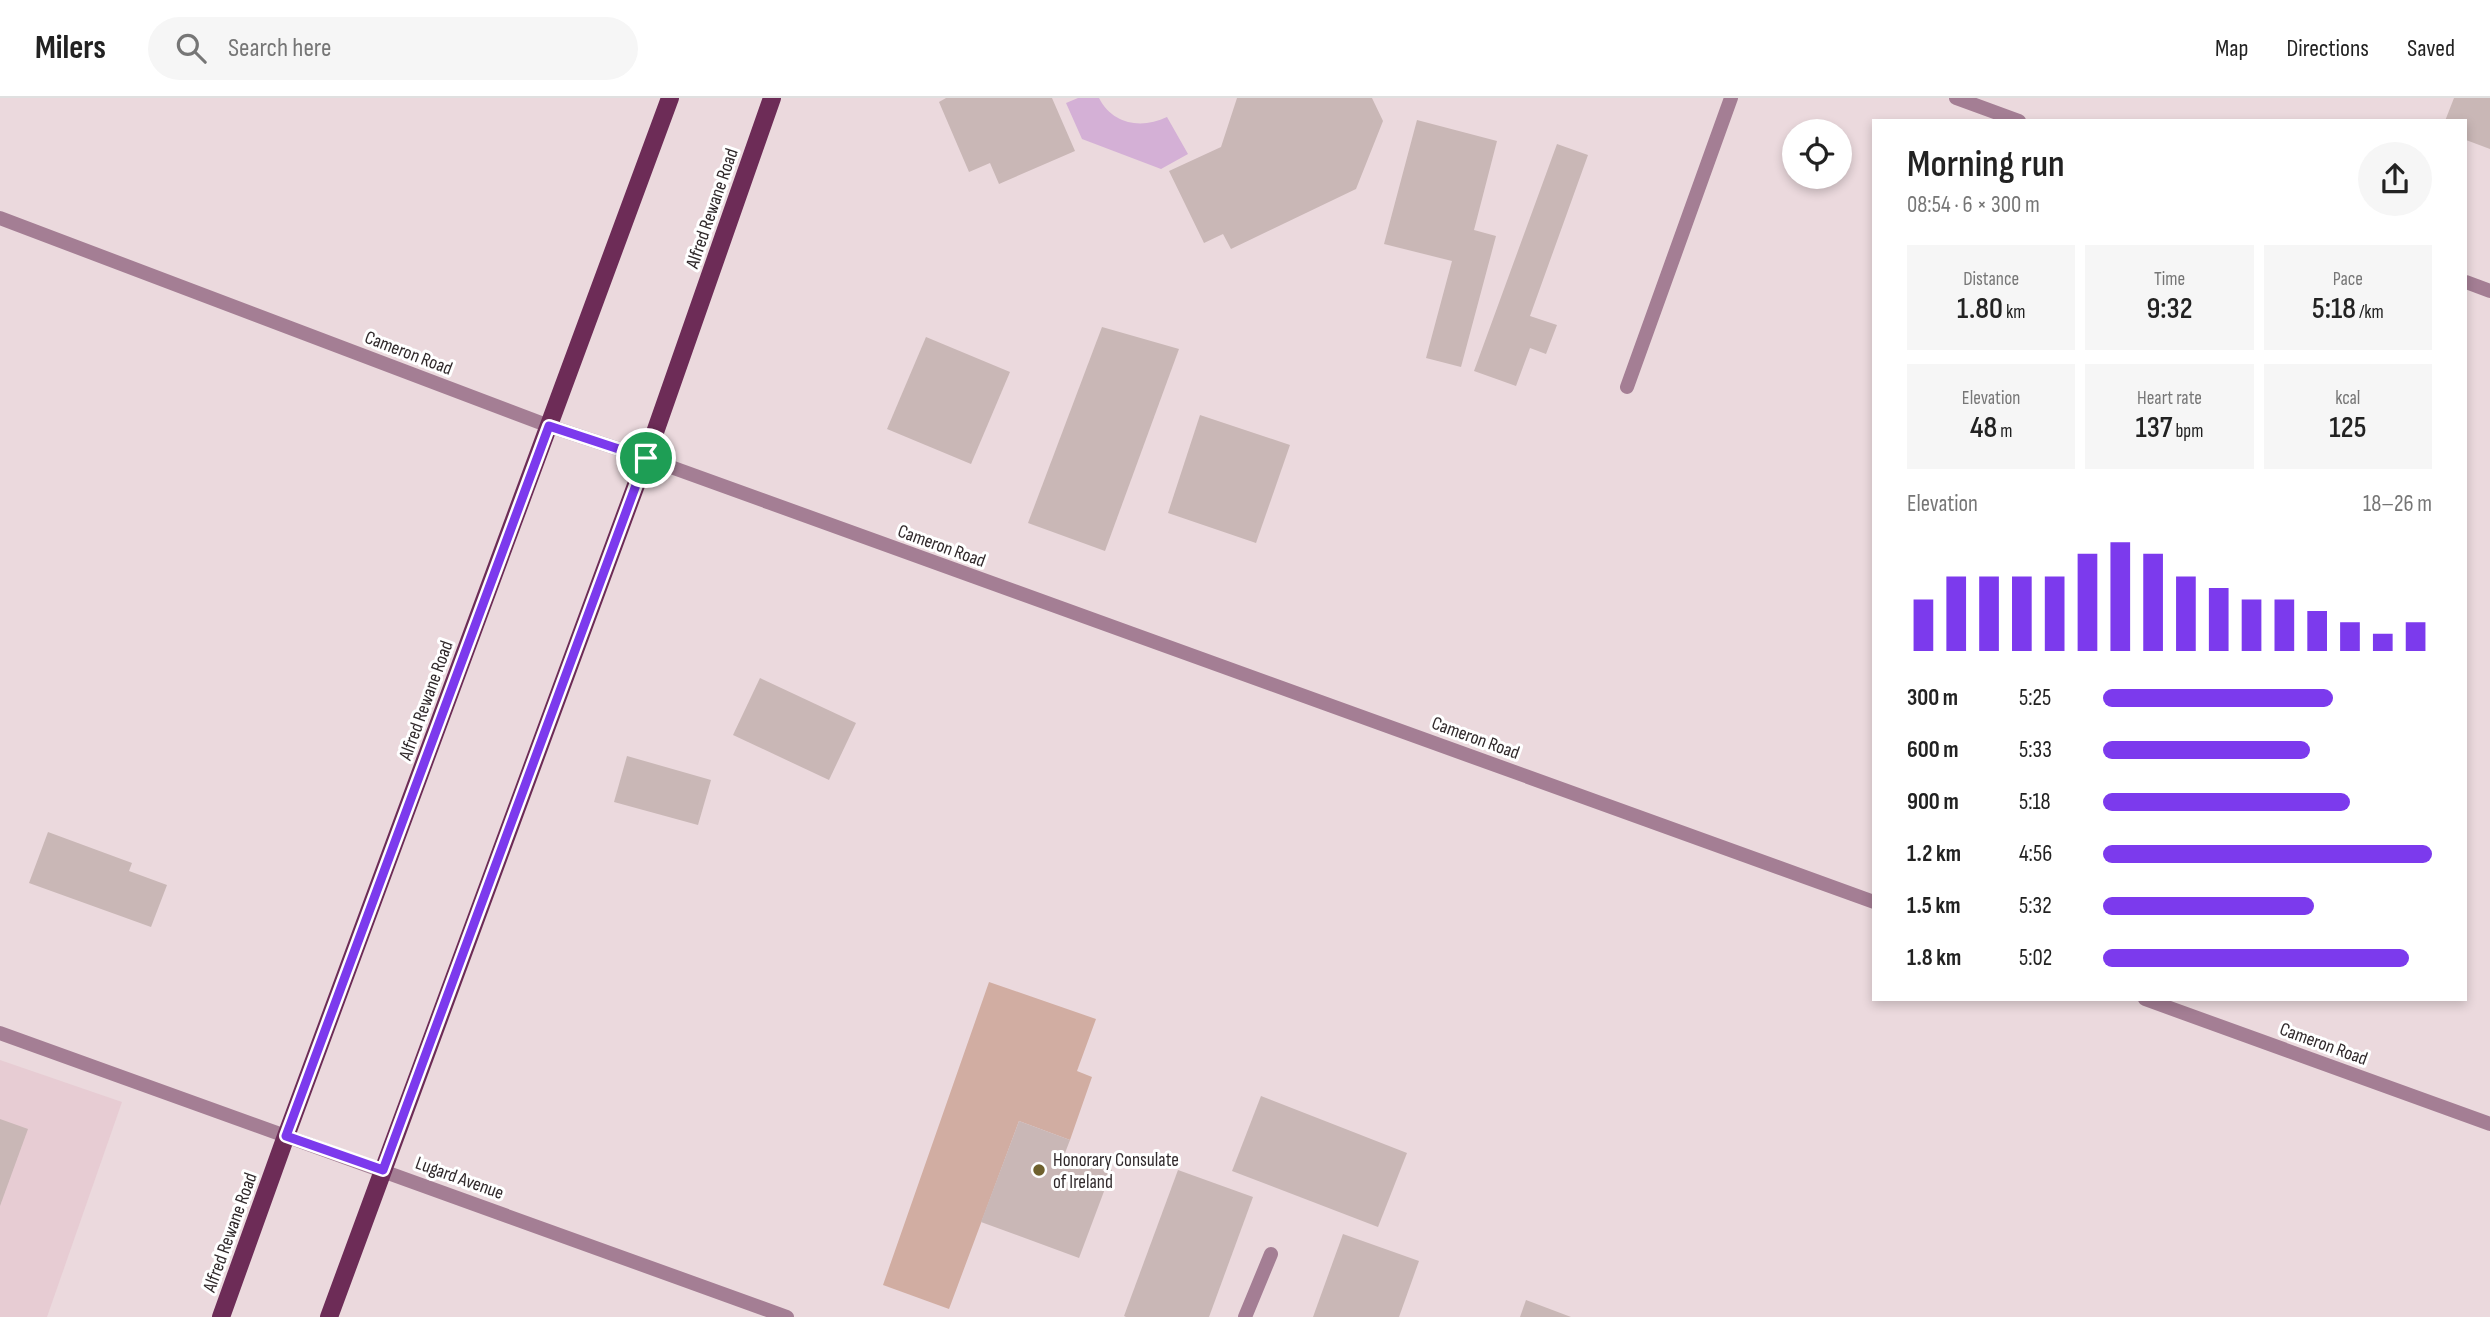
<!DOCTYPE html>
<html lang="en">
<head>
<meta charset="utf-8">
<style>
  :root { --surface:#fff; --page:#f6f6f6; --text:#222; --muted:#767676; --line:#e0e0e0; --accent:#7c3aed }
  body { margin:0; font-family:"Sofia Sans Condensed",sans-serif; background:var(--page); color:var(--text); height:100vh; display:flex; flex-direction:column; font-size:26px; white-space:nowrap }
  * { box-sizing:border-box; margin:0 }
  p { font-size:23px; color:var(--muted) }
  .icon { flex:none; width:38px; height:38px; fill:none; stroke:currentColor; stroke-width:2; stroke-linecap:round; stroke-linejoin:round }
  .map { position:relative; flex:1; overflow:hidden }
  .sheet { position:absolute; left:1872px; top:21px; width:595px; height:882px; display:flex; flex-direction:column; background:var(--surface); border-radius:0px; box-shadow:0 4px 10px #0003 }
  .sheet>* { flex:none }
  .controls { position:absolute; left:1782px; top:21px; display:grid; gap:14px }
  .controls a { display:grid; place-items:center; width:70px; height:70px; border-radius:50%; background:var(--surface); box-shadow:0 4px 10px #0003; font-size:35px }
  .pin { position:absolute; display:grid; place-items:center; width:60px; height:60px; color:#fff; margin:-30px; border:4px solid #fff; border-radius:50%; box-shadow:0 2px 7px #0007 }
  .round { display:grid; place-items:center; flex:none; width:74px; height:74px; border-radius:37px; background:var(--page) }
  .overview { display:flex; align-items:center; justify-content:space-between; height:119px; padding:0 35px }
  h1 { font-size:38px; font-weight:600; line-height:52px }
  .metrics { display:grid; grid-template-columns:repeat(3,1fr); gap:10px; height:119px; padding:7px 35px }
  .metrics div { display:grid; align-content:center; border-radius:0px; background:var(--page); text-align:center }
  .metrics b { font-size:30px; font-weight:600 }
  .metrics small { font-size:19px; font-weight:400 }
  .metrics p { font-size:19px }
  .chart { height:196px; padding:14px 35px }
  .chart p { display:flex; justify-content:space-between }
  .chart svg { width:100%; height:126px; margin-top:7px; stroke:var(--accent); stroke-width:6 }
  ul { padding:0 35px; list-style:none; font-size:23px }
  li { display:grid; grid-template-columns:112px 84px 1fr; align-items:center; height:52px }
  li i { height:18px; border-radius:9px; background:var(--accent) }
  header { display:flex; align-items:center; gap:42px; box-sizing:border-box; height:98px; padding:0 35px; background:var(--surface); border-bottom:2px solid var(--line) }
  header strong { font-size:33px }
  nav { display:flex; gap:38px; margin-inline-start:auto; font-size:24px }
  .search { width:490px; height:63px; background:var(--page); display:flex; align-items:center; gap:18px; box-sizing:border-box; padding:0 24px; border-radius:38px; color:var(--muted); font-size:26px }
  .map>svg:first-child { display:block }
  .built { fill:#e7ccd3 }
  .green { fill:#d1ada2 }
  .water { fill:#d4b0d6 }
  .building { fill:#c9b7b6 }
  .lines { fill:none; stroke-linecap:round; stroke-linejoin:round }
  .service { stroke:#a47e94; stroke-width:14 }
  .minor { stroke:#a47e94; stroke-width:14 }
  .primary { stroke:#6d2c57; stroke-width:18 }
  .route-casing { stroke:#fff; stroke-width:14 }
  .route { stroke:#7c3aed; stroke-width:9 }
  .poi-dot { fill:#6e602d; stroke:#fff; stroke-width:2.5 }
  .labels { text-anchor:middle; stroke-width:6; stroke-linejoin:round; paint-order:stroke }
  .street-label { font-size:19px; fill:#30292b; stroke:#fff }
  .poi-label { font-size:19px; fill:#30292b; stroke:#fff; text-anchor:start }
</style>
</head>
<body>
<header>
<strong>Milers</strong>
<div class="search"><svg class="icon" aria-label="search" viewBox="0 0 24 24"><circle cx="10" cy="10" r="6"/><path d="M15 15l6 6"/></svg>Search here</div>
<nav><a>Map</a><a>Directions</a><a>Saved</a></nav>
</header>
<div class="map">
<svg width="2490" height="1219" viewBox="0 0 2490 1219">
  <rect width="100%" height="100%" fill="#ebd9dd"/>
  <path class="built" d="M0 962 122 1004 47 1219H0Z"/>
  <path class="green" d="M989 884 1096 921 1077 973 1092 979 1070 1042 1019 1023 949 1211 883 1187Z"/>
  <path class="water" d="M1078 0H1099C1113 27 1142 31 1167 19L1188 56 1161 71 1082 41 1066 5Z"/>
  <g class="building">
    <path d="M946 0H1052L1075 53 999 86 990 65 969 74 939 4Z"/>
    <path d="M1237 0H1372L1383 23 1356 91 1231 151 1223 136 1204 145 1169 73 1221 49Z"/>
    <path d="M2454 0H2490V51L2466 42V23H2445Z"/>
    <path d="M1417 22 1497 43 1474 132 1496 138 1461 269 1426 260 1452 163 1384 146Z"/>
    <path d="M1557 46 1588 57 1530 218 1557 227 1546 256 1530 250 1516 288 1474 273Z"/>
    <path d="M1102 229 1179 251 1105 453 1028 425Z"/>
    <path d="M926 239 1010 274 971 366 887 331Z"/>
    <path d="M1200 317 1290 347 1256 445 1168 415Z"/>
    <path d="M760 580 856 625 829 682 733 637Z"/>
    <path d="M627 658 711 682 698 727 614 704Z"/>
    <path d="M48 734 132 765 129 773 167 787 151 829 29 785Z"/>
    <path d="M1261 998 1407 1055 1378 1129 1232 1073Z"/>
    <path d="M0 1021 28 1031 0 1108Z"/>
    <path d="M1019 1023 1070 1042 1065 1055 1112 1072 1079 1160 981 1124Z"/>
    <path d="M1178 1072 1253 1099 1209 1219H1126L1124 1218Z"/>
    <path d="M1343 1136 1419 1163 1399 1219H1313Z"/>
    <path d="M1526 1202 1571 1219H1520Z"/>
  </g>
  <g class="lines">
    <path class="service" d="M1627 289 1731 0"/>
    <g class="minor">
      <path d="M1956 0 2019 23"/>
      <path d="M0 120 549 328 646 360 1874 804"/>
      <path d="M2466 184 2490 193"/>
      <path d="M2145 901 2490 1026"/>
      <path d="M0 935 787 1219"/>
      <path d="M1245 1219 1271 1156"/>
    </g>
    <g class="primary">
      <path d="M221 1219 286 1038 670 0"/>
      <path d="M329 1219 646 360 772 0"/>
    </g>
  </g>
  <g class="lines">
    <defs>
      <path id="route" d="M549 328 646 360 383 1072 286 1038Z"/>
    </defs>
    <use href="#route" class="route-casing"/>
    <use href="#route" class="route"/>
  </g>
  <circle class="poi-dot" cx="1039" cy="1072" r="7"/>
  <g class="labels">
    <g class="street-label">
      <text transform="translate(711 110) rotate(-71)" y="7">Alfred Rewane Road</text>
      <text transform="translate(409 254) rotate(21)" y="7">Cameron Road</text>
      <text transform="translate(942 447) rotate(20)" y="7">Cameron Road</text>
      <text transform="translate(425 602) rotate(-70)" y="7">Alfred Rewane Road</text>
      <text transform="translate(1476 639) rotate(20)" y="7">Cameron Road</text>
      <text transform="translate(2324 945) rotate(20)" y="7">Cameron Road</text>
      <text transform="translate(460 1079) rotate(20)" y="7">Lugard Avenue</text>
      <text transform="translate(229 1134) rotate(-70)" y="7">Alfred Rewane Road</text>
    </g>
    <g class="poi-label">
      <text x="1053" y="1068">Honorary Consulate<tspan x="1053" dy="22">of Ireland</tspan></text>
    </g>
  </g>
</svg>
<div class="controls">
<a><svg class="icon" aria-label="locate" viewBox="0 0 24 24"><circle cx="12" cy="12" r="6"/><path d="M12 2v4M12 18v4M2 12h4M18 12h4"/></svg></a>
</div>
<div class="pin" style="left:646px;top:360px;background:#1e9e55"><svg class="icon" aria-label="arrive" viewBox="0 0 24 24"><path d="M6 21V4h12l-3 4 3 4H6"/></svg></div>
<section class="sheet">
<div class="overview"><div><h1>Morning run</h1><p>08:54 · 6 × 300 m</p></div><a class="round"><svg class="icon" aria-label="share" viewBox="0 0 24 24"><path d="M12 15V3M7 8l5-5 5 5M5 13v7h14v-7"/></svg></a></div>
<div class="metrics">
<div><p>Distance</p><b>1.80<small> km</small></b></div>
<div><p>Time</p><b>9:32</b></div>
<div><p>Pace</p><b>5:18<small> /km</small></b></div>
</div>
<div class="metrics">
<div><p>Elevation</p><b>48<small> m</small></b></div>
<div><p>Heart rate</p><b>137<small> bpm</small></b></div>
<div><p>kcal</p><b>125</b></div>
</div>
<div class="chart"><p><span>Elevation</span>18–26 m</p>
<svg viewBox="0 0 160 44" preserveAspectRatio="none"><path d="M5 44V26M15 44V18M25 44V18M35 44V18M45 44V18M55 44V10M65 44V6M75 44V10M85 44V18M95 44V22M105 44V26M115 44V26M125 44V30M135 44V34M145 44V38M155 44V34"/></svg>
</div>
<ul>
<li><b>300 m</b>5:25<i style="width:70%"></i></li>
<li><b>600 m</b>5:33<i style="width:63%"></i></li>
<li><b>900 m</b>5:18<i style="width:75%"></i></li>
<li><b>1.2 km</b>4:56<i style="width:100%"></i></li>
<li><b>1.5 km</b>5:32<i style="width:64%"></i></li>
<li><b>1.8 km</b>5:02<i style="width:93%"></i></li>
</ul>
</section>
</div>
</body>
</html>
